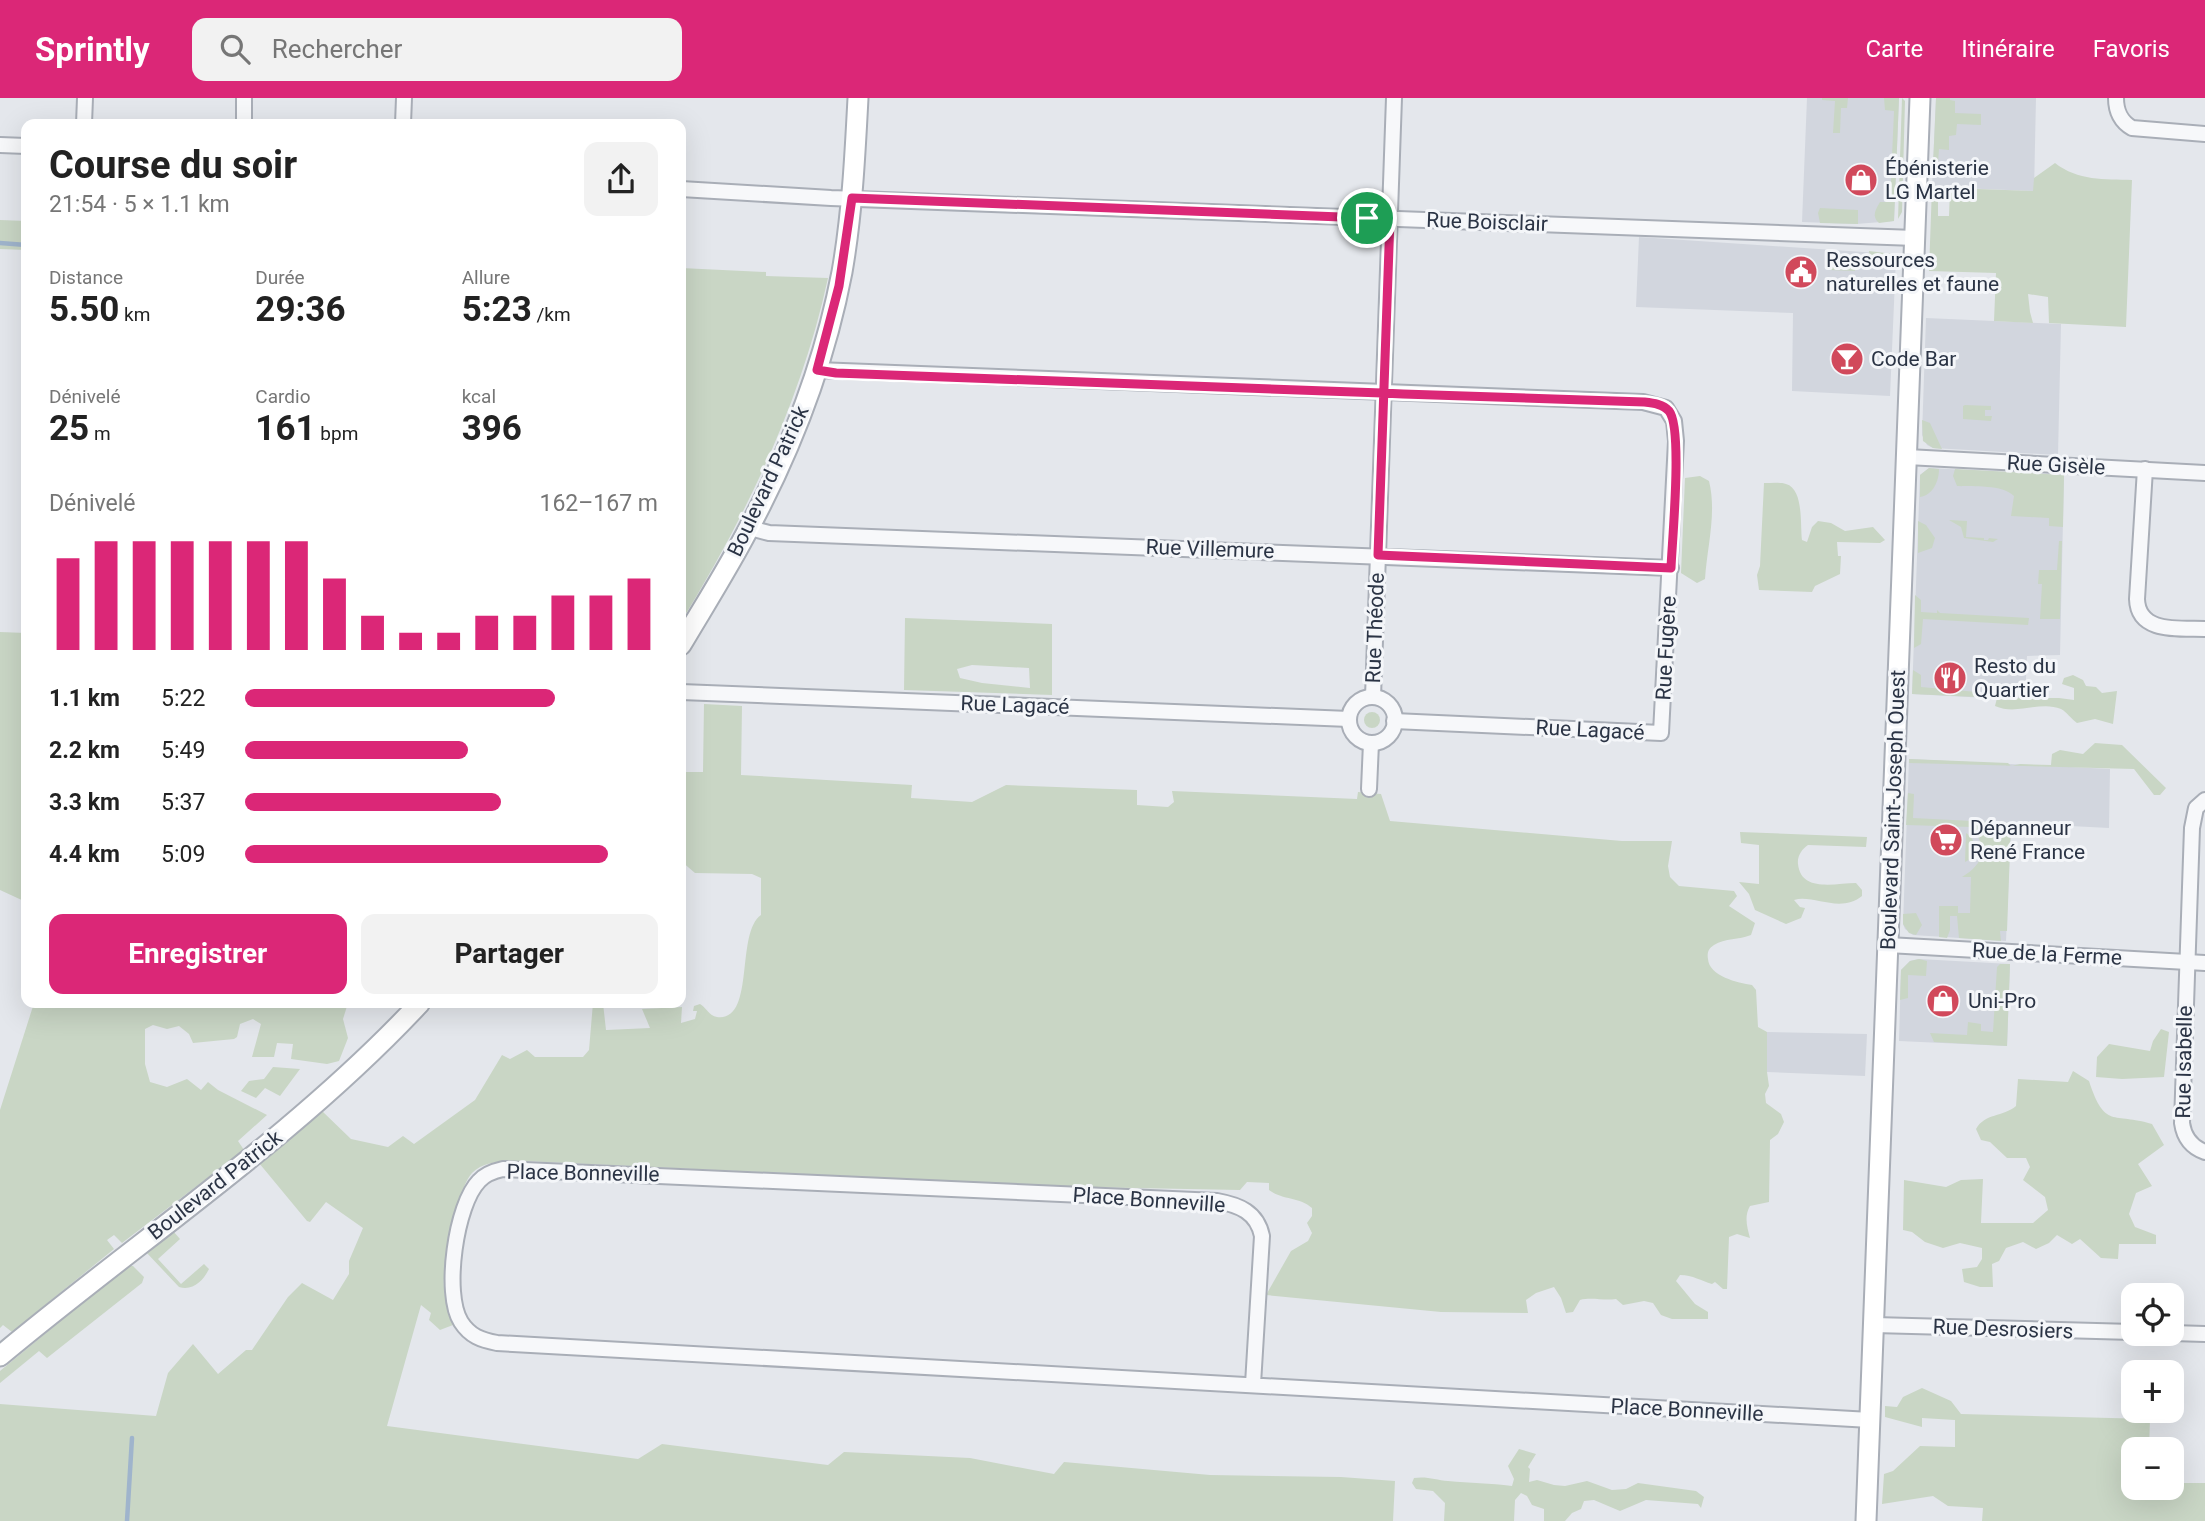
<!DOCTYPE html>
<html lang="fr">
<head>
<meta charset="utf-8">
<style>
  :root { --surface:#fff; --page:#f2f2f2; --text:#222; --muted:#767676; --accent:#db2777 }
  body { margin:0; font-family:Roboto,sans-serif; background:var(--page); color:var(--text); height:100vh; display:flex; flex-direction:column; font-size:26px; white-space:nowrap }
  * { box-sizing:border-box; margin:0 }
  p { font-size:23px; color:var(--muted) }
  .icon { flex:none; width:38px; height:38px; fill:none; stroke:currentColor; stroke-width:2; stroke-linecap:round; stroke-linejoin:round }
  .map { position:relative; flex:1; overflow:hidden }
  .sheet { position:absolute; left:21px; top:21px; width:665px; height:889px; display:flex; flex-direction:column; background:var(--surface); border-radius:14px; box-shadow:0 7px 28px #0002 }
  .sheet>* { flex:none }
  .buttons { position:absolute; left:2121px; top:1185px; display:grid; gap:14px }
  .buttons a { display:grid; place-items:center; width:63px; height:63px; border-radius:14px; background:var(--surface); box-shadow:0 7px 28px #0002; font-size:35px }
  .pin { position:absolute; display:grid; place-items:center; width:60px; height:60px; color:#fff; margin:-30px; border:4px solid #fff; border-radius:50%; box-shadow:0 2px 7px #0007 }
  .round { display:grid; place-items:center; flex:none; width:74px; height:74px; border-radius:14px; background:var(--page) }
  .head { display:flex; align-items:center; justify-content:space-between; height:119px; padding:0 28px }
  h1 { font-size:38px; font-weight:700; line-height:52px }
  .metrics { display:grid; grid-template-columns:repeat(3,1fr); gap:10px; height:119px; padding:7px 28px }
  .metrics div { display:grid; align-content:center }
  .metrics b { font-size:35px; font-weight:700 }
  .metrics small { font-size:19px; font-weight:400 }
  .metrics p { font-size:19px }
  .chart { height:196px; padding:14px 28px }
  .chart p { display:flex; justify-content:space-between }
  .chart svg { width:100%; height:126px; margin-top:7px; stroke:var(--accent); stroke-width:6 }
  .cta { display:flex; gap:14px; margin-top:auto; padding:14px 28px }
  .cta a { flex:1; height:80px; border-radius:14px; background:var(--accent); color:#fff; font-size:28px; font-weight:700; line-height:80px; text-align:center }
  .cta a+a { background:var(--page); color:var(--text) }
  ul { padding:0 28px; list-style:none; font-size:23px }
  li { display:grid; grid-template-columns:112px 84px 1fr; align-items:center; height:52px }
  li i { height:18px; border-radius:9px; background:var(--accent) }
  header { display:flex; align-items:center; gap:42px; box-sizing:border-box; height:98px; padding:0 35px; background:var(--accent); color:#fff }
  header strong { font-size:33px }
  nav { display:flex; gap:38px; margin-inline-start:auto; font-size:24px }
  .search { width:490px; height:63px; background:var(--page); display:flex; align-items:center; gap:18px; box-sizing:border-box; padding:0 24px; border-radius:14px; color:var(--muted); font-size:26px }
  .map>svg:first-child { display:block }
  .built { fill:#d2d6de }
  .green { fill:#c9d6c5; fill-rule:evenodd }
  .lines { fill:none; stroke-linecap:round; stroke-linejoin:round }
  .stream { stroke:#9fb4cc; stroke-width:4.5 }
  .street-casing { stroke:#a9aeb7; stroke-width:18 }
  .secondary-casing { stroke:#a9aeb7; stroke-width:23 }
  .street { stroke:#f7f8fa; stroke-width:14 }
  .secondary { stroke:#fff; stroke-width:19 }
  .route-casing { stroke:#fff; stroke-width:14 }
  .route { stroke:#db2777; stroke-width:9 }
  .labels { text-anchor:middle; stroke-width:6; stroke-linejoin:round; paint-order:stroke }
  .poi-label { font-size:21px; fill:#2b3445; stroke:#f4f6f9; text-anchor:start }
  .street-label { font-size:21px; fill:#2b3445; stroke:#f4f6f9 }
</style>
</head>
<body>
<header>
<strong>Sprintly</strong>
<div class="search"><svg class="icon" aria-label="search" viewBox="0 0 24 24"><circle cx="10" cy="10" r="6"/><path d="M15 15l6 6"/></svg>Rechercher</div>
<nav><a>Carte</a><a>Itinéraire</a><a>Favoris</a></nav>
</header>
<div class="map">
<svg width="2205" height="1423" viewBox="0 0 2205 1423">
  <rect width="100%" height="100%" fill="#e4e7ec"/>
  <g class="built">
    <path d="M1807 0H1899L1894 123 1856 126 1802 124Z"/>
    <path d="M1936 0H2036L2034 93 1932 89Z"/>
    <path d="M1639 139 1893 156 1896 159 1890 298 1792 293 1793 215 1636 209Z"/>
    <path d="M1926 220 2061 226 2058 357 1933 350 1927 347 1922 337Z"/>
    <path d="M1929 370 2064 377 2060 557 2027 558 2025 602 1912 596 1920 377Z"/>
    <path d="M1909 661 2110 671 2109 730 2011 725 2006 843 1913 837 1905 831 1903 826Z"/>
    <path d="M1919 861 2010 866 2007 948 1899 943 1901 872 1910 863Z"/>
    <path d="M1767 934 1867 936 1865 978 1767 974Z"/>
  </g>
  <g class="green">
    <path d="M1822 0H1848L1847 10H1841L1840 35H1833L1835 3 1822 2Z"/>
    <path d="M1884 0H1899L1894 123 1879 125C1871 118 1876 111 1880 104H1890L1894 13 1885 12Z"/>
    <path d="M1902 0 1905 3 1902 114 1898 121Z"/>
    <path d="M1936 0H1950V2L1955 3V15L1981 16V27L1957 26 1956 37 1949 38V52L1939 51 1938 65 1933 68Z"/>
    <path d="M2055 65C2078 83 2104 81 2132 82L2126 229 2049 225 2048 199 2028 196 2030 214 2033 225 1994 223 1996 175 1929 173 1932 89H1938V118H1949L1950 90 2033 93 2034 80Z"/>
    <path d="M1820 110 1858 112V126L1820 125 1818 115Z"/>
    <path d="M0 122 26 123V152L0 151Z"/>
    <path d="M1869 153 1893 156 1896 159V168L1886 167 1885 159H1878L1873 167 1859 166 1860 159 1869 160Z"/>
    <path d="M1829 158 1856 159 1855 173 1828 172Z"/>
    <path d="M681 170 766 174V178L828 180C801 304 747 416 681 524Z"/>
    <path d="M1965 307 1991 308V312H1985V318H1992L1991 323 1963 321V308Z"/>
    <path d="M1922 322 1930 325 1942 351 1933 350 1923 343Z"/>
    <path d="M1929 370 1939 371C1939 383 1933 397 1920 399V377Z"/>
    <path d="M1955 371 2064 377 2063 429 2049 428V420L2011 418 2014 398C2002 386 1974 389 1957 388L1953 378Z"/>
    <path d="M1700 378 1709 383C1717 415 1707 449 1705 481L1697 485 1681 475 1685 380Z"/>
    <path d="M1764 385C1771 385 1780 384 1786 386 1804 391 1800 427 1802 442L1807 444 1812 429 1818 423 1831 425 1845 433 1873 429 1885 442 1880 445 1837 444 1838 458H1841L1840 476 1815 488 1812 494 1759 492 1757 477 1760 468Z"/>
    <path d="M1949 422 1967 423 1966 439 1984 440V442H1988L1989 440 1998 441 1993 444 1964 440 1961 429Z"/>
    <path d="M1918 423 1926 427 1935 440 1932 450 1918 455Z"/>
    <path d="M2059 443H2062L2060 521H2040L2042 486H2038L2039 472H2057Z"/>
    <path d="M1915 497 1921 502V514L1937 515V512L1940 515 2029 520 2028 527 1923 521 1921 546 1914 550Z"/>
    <path d="M905 520 1052 526V597L904 592ZM972 567 1029 570 1030 590 982 585 960 580 957 571Z"/>
    <path d="M0 534 26 535V804L0 792Z"/>
    <path d="M1913 572 1921 577V589L1977 594V599L1912 596Z"/>
    <path d="M2073 577 2083 582 2086 588 2096 589 2102 595 2117 593 2113 626 2095 621 2077 625C2071 621 2067 614 2061 611 2040 602 2017 618 1995 608L1997 600H2059L2074 602V590L2062 586 2064 580Z"/>
    <path d="M704 606 742 608 741 677 912 687 911 700 972 704 1006 687 1137 692V707L1168 709 1174 704 1172 693 1357 701 1358 694 1381 696 1390 723 1622 743H1672L1668 768 1670 779 1679 788 1734 793 1737 798 1729 808 1755 825 1751 837C1739 842 1725 840 1714 847 1708 851 1707 855 1708 861 1709 878 1738 885 1752 887L1756 892 1758 929 1767 934V974L1769 988 1765 996 1766 1005 1781 1016 1784 1024 1778 1036 1770 1042 1769 1104 1750 1108C1744 1118 1747 1129 1750 1140L1737 1136 1729 1139 1727 1191H1723L1715 1184 1712 1186C1701 1183 1693 1177 1680 1177L1676 1183 1695 1206 1708 1214V1221H1672L1661 1217 1653 1205 1644 1203 1623 1207 1616 1201C1604 1203 1592 1199 1580 1202L1573 1214 1566 1215 1561 1200 1554 1189 1536 1195 1526 1202 1528 1215 1441 1214 1266 1197 1291 1153 1308 1143 1312 1135 1307 1125 1312 1118V1110C1300 1099 1282 1102 1269 1092V1085L1247 1084 1240 1092 1082 1089 524 1063C507 1063 485 1062 472 1075 458 1089 442 1169 444 1190 445 1203 449 1215 453 1227L440 1232 429 1222 431 1215 421 1207 387 1328 638 1361 662 1346 828 1367 844 1354 970 1360 1054 1376 1064 1364 1210 1377 1341 1379 1395 1383 1393 1423H0V1306L156 1318 168 1275 193 1246 218 1276 246 1252H252L288 1199 302 1185 333 1202 349 1176V1163L363 1130 326 1104 310 1124 307 1123 259 1065 322 1013 351 1041 388 1049 403 1038 414 1046 475 1002 502 957 510 961 527 952 535 959H583L589 952 593 905H603L606 932 650 930 642 911 682 909 681 925 695 921 697 913H693L694 908 700 906C706 909 709 918 717 919 756 924 735 835 761 817V780L752 776 695 775 681 763V674H703Z"/>
    <circle cx="1372" cy="622" r="8"/>
    <path d="M2095 645 2122 647 2166 690 2160 697H2154L2134 671 1909 665V661L2008 665 2011 668 2020 666 2051 667 2052 656 2060 652 2083 656Z"/>
    <path d="M1908 695 1914 696 1913 720 2011 725 2007 833H2000L2001 843 1959 840 1957 818H1950V832L1947 840 1939 839V808H1958V815H1970L1971 779H1962C1985 765 1988 749 1971 729L1906 727Z"/>
    <path d="M1740 734 1867 739 1866 749 1808 747C1802 751 1797 758 1798 766 1801 795 1836 785 1856 785L1862 792V798C1840 816 1813 796 1794 802L1800 809 1805 810 1801 820 1786 826 1755 812 1749 796 1739 784 1759 786V747L1741 745Z"/>
    <path d="M1966 735C1978 743 1978 758 1965 764Z"/>
    <path d="M1916 815 1922 827 1916 837 1909 835 1903 826V816Z"/>
    <path d="M1919 861 1927 863 1926 878 1908 877V900L1900 902 1901 872 1910 863Z"/>
    <path d="M2000 866H2010L2007 948 1934 944 1930 935 1967 937 1968 924 1981 926V933L1993 934 1997 869Z"/>
    <path d="M34 905H348L343 921 348 940 339 963 327 966 291 961 293 946 277 945 274 959H252L261 926 253 921 240 926 237 939 234 941 193 945 189 936 179 928 167 931 153 927 145 931V966L150 984 167 989 187 981 201 992 208 984 218 992 267 1017 238 1043 244 1052 122 1145 114 1137 107 1142 114 1151 12 1234 3 1227 0 1230V1012Z"/>
    <path d="M2161 931 2169 934 2164 979 2122 981 2096 979 2097 959 2109 946 2150 953 2153 943Z"/>
    <path d="M273 969 300 971 280 998 265 990 256 1000 241 993 249 983 264 981Z"/>
    <path d="M2073 973 2089 983C2105 1032 2113 1014 2152 1026L2164 1047 2138 1066 2152 1088 2136 1095 2129 1116 2135 1129 2156 1137V1146H2119L2118 1161 2101 1160 2080 1141 2072 1146 2057 1137 2049 1145 2036 1151 2023 1144 2006 1150 1999 1163 1992 1166 1993 1189H1980L1964 1184 1962 1171 1977 1169 1982 1161V1150L1960 1145 1943 1150 1925 1144 1912 1134 1903 1132 1904 1082 1946 1089 1961 1082 1983 1081 1981 1125H2033L2048 1112 2045 1099 2023 1082 2030 1069 2026 1060H2007L1990 1044 1981 1042 1976 1031C1985 1015 2003 1019 2016 1008L2018 981 2068 984Z"/>
    <path d="M173 1133 180 1141 158 1161 181 1186 204 1166 209 1171C203 1183 193 1193 179 1189L146 1154Z"/>
    <path d="M127 1168H133L144 1179 142 1185 47 1260 39 1253 0 1285V1273Z"/>
    <path d="M1922 1290 1951 1303 1961 1316 2150 1321 2149 1351H2133V1390H2172V1385H2205V1423H1982L1983 1410 1948 1408 1933 1398 1882 1406 1884 1376 1893 1373 1920 1348 1955 1349V1322L1922 1320V1329L1885 1319V1308L1897 1309 1903 1299Z"/>
    <path d="M1519 1351 1536 1356 1528 1369 1530 1371 1529 1384 1537 1382 1554 1387 1565 1388 1587 1383 1612 1392 1626 1391 1638 1385 1696 1393 1704 1399 1701 1410 1698 1406 1646 1402 1620 1413 1594 1402 1584 1403 1581 1411 1572 1415 1565 1423H1544V1411L1532 1407 1527 1398 1521 1395 1515 1402 1514 1423H1444L1445 1405 1433 1393 1416 1391 1412 1385 1414 1380C1427 1378 1436 1382 1448 1383 1470 1385 1490 1385 1512 1388L1514 1381 1508 1368Z"/>
  </g>
  <g class="lines">
    <g class="stream">
      <path d="M0 145 26 147"/>
      <path d="M127 1423 132 1340"/>
    </g>
    <defs>
      <g id="street">
        <path d="M2116 0C2116 13 2120 23 2132 30L2205 36"/>
        <path d="M84 26 85 0"/>
        <path d="M244 26V0"/>
        <path d="M403 26 404 0"/>
        <path d="M0 47 26 48"/>
        <path d="M681 91 831 100 1915 140"/>
        <path d="M817 272 1643 304 1666 310 1674 323 1676 343 1661 635 1394 623"/>
        <path d="M1907 359 2205 375"/>
        <path d="M2145 371 2137 501C2138 536 2180 530 2205 531"/>
        <path d="M750 430 769 435 1671 470"/>
        <path d="M681 594 1349 621"/>
        <path d="M1373 599 1394 0"/>
        <circle cx="1372" cy="622" r="23"/>
        <path d="M1369 691 1371 645"/>
        <path d="M2205 702 2196 710 2192 730 2182 1025C2184 1039 2191 1049 2205 1054"/>
        <path d="M1888 847 2205 865"/>
        <path d="M1874 1227 2133 1234"/>
        <path d="M2172 1235 2205 1236"/>
        <path d="M1253 1286 1262 1138C1257 1114 1239 1107 1217 1103L503 1071C494 1073 485 1076 479 1083 456 1106 443 1196 461 1224 470 1238 481 1242 497 1245L1870 1322"/>
      </g>
      <g id="secondary">
        <path d="M681 547C704 508 729 469 750 428 792 349 825 263 842 174 852 117 855 58 858 0"/>
        <path d="M0 1258C140 1141 295 1039 420 905"/>
        <path d="M1866 1423 1920 0"/>
      </g>
    </defs>
    <use href="#street" class="street-casing"/>
    <use href="#secondary" class="secondary-casing"/>
    <use href="#street" class="street"/>
    <use href="#secondary" class="secondary"/>
  </g>
  <g class="lines">
    <defs>
      <path id="route" d="M1367 120 852 100 839 188 817 272 836 275 1382 295 1403 296 1644 304C1653 305 1663 306 1669 313 1683 330 1672 443 1671 470L1378 457 1390 121 1367 120"/>
    </defs>
    <use href="#route" class="route-casing"/>
    <use href="#route" class="route"/>
  </g>
  <defs>
    <symbol id="shop-disc" viewBox="-11 -11 22 22"><circle r="9.5" fill="#d1495b" stroke="#f4f6f9"/><path d="M-5-2.5h2.3a2.7 3.5 0 0 1 5.4 0H5L5.5 6h-11ZM-1.5-2.5h3a1.5 2.3 0 0 0-3 0Z" fill="#fff"/></symbol>
    <symbol id="civic-disc" viewBox="-11 -11 22 22"><circle r="9.5" fill="#d1495b" stroke="#f4f6f9"/><path d="M-.6-6.5H3V-4.5H.6V-3L4-1V1h2V6H-6V1h2V-1L-.6-3ZM-1.2 2.5V6h2.4V2.5Z" fill="#fff"/></symbol>
    <symbol id="bar-disc" viewBox="-11 -11 22 22"><circle r="9.5" fill="#d1495b" stroke="#f4f6f9"/><path d="M-6-5H6L.8 .8V4.5H3.5V6h-7V4.5H-.8V.8Z" fill="#fff"/></symbol>
    <symbol id="restaurant-disc" viewBox="-11 -11 22 22"><circle r="9.5" fill="#d1495b" stroke="#f4f6f9"/><path d="M-5-6h1v4h1v-4h1v4h1v-4h1v5L-1.5 .5V6h-2V.5L-5-1ZM5-6V6H3V1.5H1.5Q1.5-4 5-6Z" fill="#fff"/></symbol>
    <symbol id="supermarket-disc" viewBox="-11 -11 22 22"><circle r="9.5" fill="#d1495b" stroke="#f4f6f9"/><path d="M-6-5.5h2.5l.6 2H6L4.5 2H-2.5L-4.4-4H-6ZM-1.5 3.2a1.3 1.3 0 1 0 .1 0ZM3 3.2a1.3 1.3 0 1 0 .1 0Z" fill="#fff"/></symbol>
  </defs>
  <g fill-rule="evenodd">
    <use href="#shop-disc" x="1842" y="63" width="38" height="38"/>
    <use href="#civic-disc" x="1782" y="155" width="38" height="38"/>
    <use href="#bar-disc" x="1828" y="242" width="38" height="38"/>
    <use href="#restaurant-disc" x="1931" y="561" width="38" height="38"/>
    <use href="#supermarket-disc" x="1927" y="723" width="38" height="38"/>
    <use href="#shop-disc" x="1924" y="884" width="38" height="38"/>
  </g>
  <g class="labels">
    <g class="poi-label">
      <text x="1885" y="77">Ébénisterie<tspan x="1885" dy="24">LG Martel</tspan></text>
      <text x="1826" y="169">Ressources<tspan x="1826" dy="24">naturelles et faune</tspan></text>
      <text x="1871" y="268">Code Bar</text>
      <text x="1974" y="575">Resto du<tspan x="1974" dy="24">Quartier</tspan></text>
      <text x="1970" y="737">Dépanneur<tspan x="1970" dy="24">René France</tspan></text>
      <text x="1968" y="910">Uni-Pro</text>
    </g>
    <g class="street-label">
      <text transform="translate(1487 124) rotate(2)" y="7">Rue Boisclair</text>
      <text transform="translate(2056 367) rotate(3)" y="7">Rue Gisèle</text>
      <text transform="translate(768 383) rotate(-65)" y="7">Boulevard Patrick</text>
      <text transform="translate(1210 451) rotate(2)" y="7">Rue Villemure</text>
      <text transform="translate(1375 530) rotate(-88)" y="7">Rue Théode</text>
      <text transform="translate(1666 550) rotate(-87)" y="7">Rue Fugère</text>
      <text transform="translate(1015 607) rotate(2)" y="7">Rue Lagacé</text>
      <text transform="translate(1590 632) rotate(3)" y="7">Rue Lagacé</text>
      <text transform="translate(1893 712) rotate(-88)" y="7">Boulevard Saint-Joseph Ouest</text>
      <text transform="translate(2047 856) rotate(3)" y="7">Rue de la Ferme</text>
      <text transform="translate(2184 964) rotate(-89)" y="7">Rue Isabelle</text>
      <text transform="translate(583 1075) rotate(1)" y="7">Place Bonneville</text>
      <text transform="translate(215 1087) rotate(-38)" y="7">Boulevard Patrick</text>
      <text transform="translate(1149 1102) rotate(4)" y="7">Place Bonneville</text>
      <text transform="translate(2003 1231) rotate(2)" y="7">Rue Desrosiers</text>
      <text transform="translate(1687 1312) rotate(3)" y="7">Place Bonneville</text>
    </g>
  </g>
</svg>
<div class="buttons">
<a><svg class="icon" aria-label="locate" viewBox="0 0 24 24"><circle cx="12" cy="12" r="6"/><path d="M12 2v4M12 18v4M2 12h4M18 12h4"/></svg></a>
<a>+</a>
<a>−</a>
</div>
<div class="pin" style="left:1367px;top:120px;background:#1e9e55"><svg class="icon" aria-label="arrive" viewBox="0 0 24 24"><path d="M6 21V4h12l-3 4 3 4H6"/></svg></div>
<section class="sheet">
<div class="head"><div><h1>Course du soir</h1><p>21:54 · 5 × 1.1 km</p></div><a class="round"><svg class="icon" aria-label="share" viewBox="0 0 24 24"><path d="M12 15V3M7 8l5-5 5 5M5 13v7h14v-7"/></svg></a></div>
<div class="metrics">
<div><p>Distance</p><b>5.50<small> km</small></b></div>
<div><p>Durée</p><b>29:36</b></div>
<div><p>Allure</p><b>5:23<small> /km</small></b></div>
</div>
<div class="metrics">
<div><p>Dénivelé</p><b>25<small> m</small></b></div>
<div><p>Cardio</p><b>161<small> bpm</small></b></div>
<div><p>kcal</p><b>396</b></div>
</div>
<div class="chart"><p><span>Dénivelé</span>162–167 m</p>
<svg viewBox="0 0 160 44" preserveAspectRatio="none"><path d="M5 44V12M15 44V6M25 44V6M35 44V6M45 44V6M55 44V6M65 44V6M75 44V19M85 44V32M95 44V38M105 44V38M115 44V32M125 44V32M135 44V25M145 44V25M155 44V19"/></svg>
</div>
<ul>
<li><b>1.1 km</b>5:22<i style="width:75%"></i></li>
<li><b>2.2 km</b>5:49<i style="width:54%"></i></li>
<li><b>3.3 km</b>5:37<i style="width:62%"></i></li>
<li><b>4.4 km</b>5:09<i style="width:88%"></i></li>
</ul>
<div class="cta"><a>Enregistrer</a><a>Partager</a></div>
</section>
</div>
</body>
</html>
